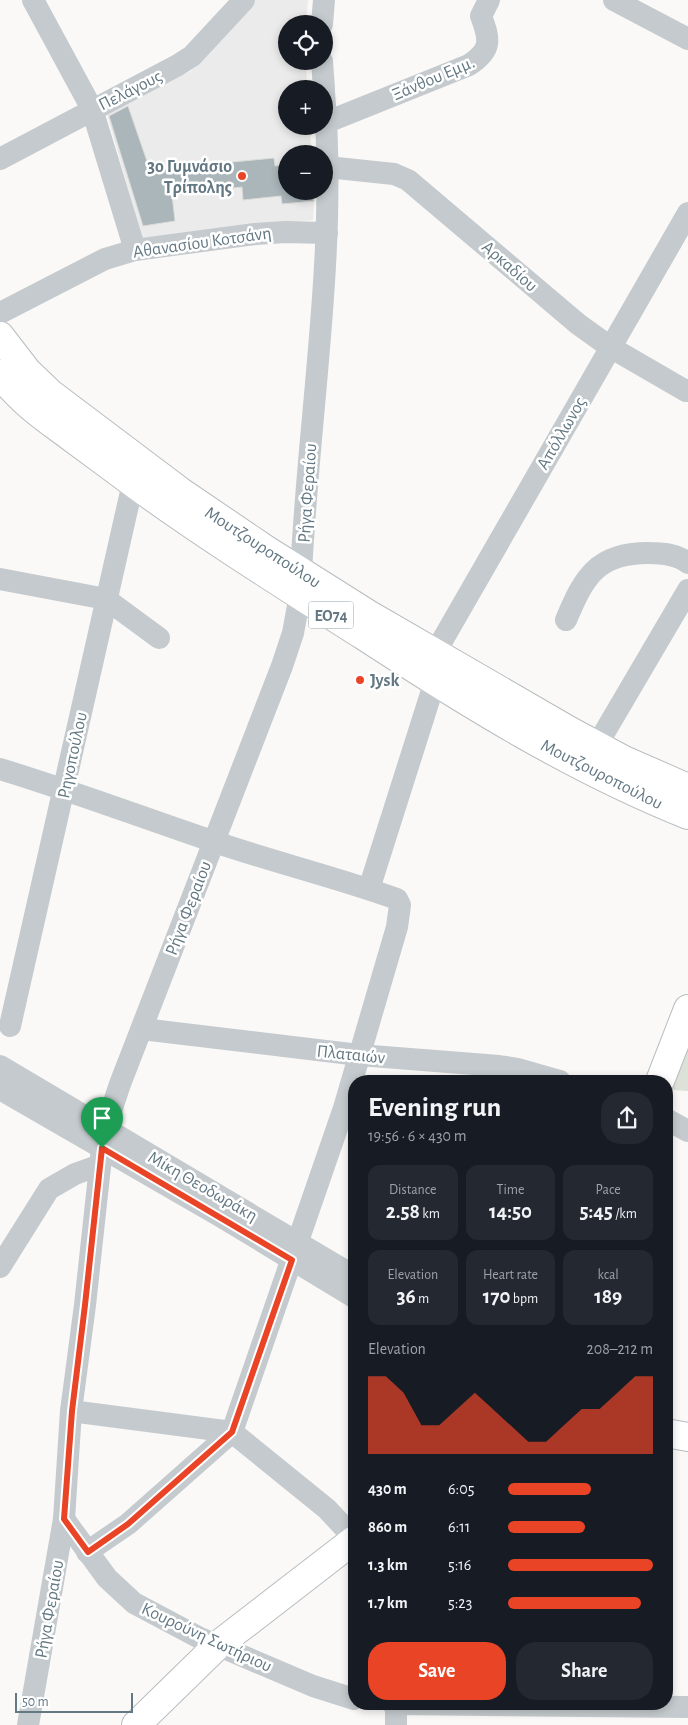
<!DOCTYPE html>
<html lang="en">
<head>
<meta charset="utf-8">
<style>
  :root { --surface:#171b24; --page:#242831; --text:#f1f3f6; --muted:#9ea1a6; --accent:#ea4427 }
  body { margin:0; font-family:"Alegreya Sans",sans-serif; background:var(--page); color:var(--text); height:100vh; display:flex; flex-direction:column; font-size:19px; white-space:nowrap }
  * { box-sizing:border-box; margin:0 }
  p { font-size:16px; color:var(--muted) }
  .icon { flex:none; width:28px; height:28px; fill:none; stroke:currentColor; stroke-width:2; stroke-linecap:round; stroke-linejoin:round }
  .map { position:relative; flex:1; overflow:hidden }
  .details { position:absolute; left:348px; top:1075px; width:325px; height:635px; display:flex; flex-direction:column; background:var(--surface); border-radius:20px; box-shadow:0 2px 8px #0003 }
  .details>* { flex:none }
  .fabs { position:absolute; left:278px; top:15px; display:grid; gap:10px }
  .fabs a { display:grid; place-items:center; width:55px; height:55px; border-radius:50%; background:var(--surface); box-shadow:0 2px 8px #0003; font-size:25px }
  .scale { position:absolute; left:15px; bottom:12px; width:118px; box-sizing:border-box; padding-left:5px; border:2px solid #637883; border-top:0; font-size:14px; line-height:18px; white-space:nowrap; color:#637883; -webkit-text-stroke:4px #fff; paint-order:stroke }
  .pin { position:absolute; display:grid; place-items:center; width:42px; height:42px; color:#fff; margin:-51px -21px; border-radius:50% 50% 50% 0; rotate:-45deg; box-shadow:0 0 5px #0007 }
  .pin .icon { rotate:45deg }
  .round { display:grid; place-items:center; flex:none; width:52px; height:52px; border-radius:20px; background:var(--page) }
  .head { display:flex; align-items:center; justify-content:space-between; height:85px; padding:0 20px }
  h1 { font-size:28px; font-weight:600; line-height:38px }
  .figures { display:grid; grid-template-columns:repeat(3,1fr); gap:8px; height:85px; padding:5px 20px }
  .figures div { display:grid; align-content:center; border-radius:12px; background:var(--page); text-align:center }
  .figures b { font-size:21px; font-weight:600 }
  .figures small { font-size:14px; font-weight:400 }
  .figures p { font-size:14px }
  .chart { height:140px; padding:10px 20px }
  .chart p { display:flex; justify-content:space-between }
  .chart svg { width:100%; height:90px; margin-top:5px; fill:var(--accent); opacity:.7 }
  .primary-button { display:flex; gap:10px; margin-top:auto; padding:10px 20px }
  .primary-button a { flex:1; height:58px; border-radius:20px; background:var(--accent); color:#fff; font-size:20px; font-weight:600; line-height:58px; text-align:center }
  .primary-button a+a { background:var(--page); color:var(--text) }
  ul { padding:0 20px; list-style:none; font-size:16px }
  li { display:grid; grid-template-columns:80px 60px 1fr; align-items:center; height:38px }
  li i { height:12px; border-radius:6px; background:var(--accent) }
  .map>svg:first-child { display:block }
  .built { fill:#eaebea }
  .green { fill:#dce2d8 }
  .building { fill:#abb6ba; stroke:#dbdbd9 }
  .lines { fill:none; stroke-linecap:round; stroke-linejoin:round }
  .major-casing { stroke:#b8bdc0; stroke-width:30 }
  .minor { stroke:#c4cacd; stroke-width:22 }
  .major { stroke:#fff; stroke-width:28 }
  .route-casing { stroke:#fff; stroke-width:10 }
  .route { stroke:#ea4427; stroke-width:6 }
  .poi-dot { fill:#ea4427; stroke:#fff; stroke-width:2 }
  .labels { text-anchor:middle; stroke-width:5; stroke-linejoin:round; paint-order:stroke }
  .shield { fill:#fff; stroke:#92a0a8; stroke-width:1 }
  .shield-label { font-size:16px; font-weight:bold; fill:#637883 }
  .street-label { font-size:18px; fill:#637883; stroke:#fff }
  .poi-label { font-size:18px; font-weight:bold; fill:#637883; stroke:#fff; text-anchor:end }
</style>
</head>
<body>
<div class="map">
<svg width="688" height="1725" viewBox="0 0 688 1725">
  <rect width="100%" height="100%" fill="#faf9f7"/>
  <path class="built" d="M255 0H308L306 24H286V61H306L307 89H286V126H309L312 154H286V191H315L313 220 142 238 106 111 191 71Z"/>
  <path class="green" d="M688 1045V1091L672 1090Z"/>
  <path class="building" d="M128 106 150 170 274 158 275 166 286 165V191H314V201L282 204 281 196 243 200 242 187 172 195 175 221 143 226 109 116Z"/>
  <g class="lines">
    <defs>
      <g id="major">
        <path d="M0 336 27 371 51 394 181 492 265 549 368 614 570 731 624 760 688 788"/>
        <path d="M0 374C17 397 38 413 60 429 86 448 111 467 137 486 210 539 287 587 364 636 467 703 573 769 688 815"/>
        <path d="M660 1081 688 1009"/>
        <path d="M666 1433 688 1437"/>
        <path d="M136 1725 218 1645 354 1540"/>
      </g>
    </defs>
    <use href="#major" class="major-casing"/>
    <g class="minor">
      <path d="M33 0 92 109 135 250"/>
      <path d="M614 0 688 39"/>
      <path d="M322 24 324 0"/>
      <path d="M322 61 324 89"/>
      <path d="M327 122 469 65C492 50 490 40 481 16L489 0"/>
      <path d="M0 159 178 65 192 56 244 0"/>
      <path d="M327 167 394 174 408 180 578 324 610 347 686 391 688 390"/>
      <path d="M0 313 105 259 135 250 255 234 285 232 327 233"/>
      <path d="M0 579 106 599 159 638"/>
      <path d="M566 620C584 577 597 553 648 553 662 553 677 554 688 563"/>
      <path d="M597 745 688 590"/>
      <path d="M0 769C72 791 141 817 212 841 273 862 336 877 397 899L400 905 397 927 344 1108 232 1432 128 1524 87 1552"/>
      <path d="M369 889 435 681V653L688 213"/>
      <path d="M10 1026 133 483"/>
      <path d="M142 1029 359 1055 499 1066 518 1069 560 1081"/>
      <path d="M0 1066 354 1276"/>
      <path d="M0 1089 220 1216 354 1297"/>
      <path d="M666 1119 688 1131"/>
      <path d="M0 1267 49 1189 75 1174 100 1165"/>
      <path d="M71 1411 232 1432 327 1509 354 1538"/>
      <path d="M64 1519 107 1578 134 1603 198 1637 313 1686 354 1699"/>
      <path d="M393 1704 688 1707"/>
      <path d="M396 1704V1725"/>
      <path d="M28 1725 64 1519 71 1411 85 1305 102 1148 105 1129 120 1084 282 666 293 633 300 595C306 428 338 260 324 92"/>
    </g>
    <use href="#major" class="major"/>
  </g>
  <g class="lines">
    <defs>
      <path id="route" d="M102 1148 292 1260 232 1432 128 1524 88 1552 64 1519 72 1411 85 1305Z"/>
    </defs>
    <use href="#route" class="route-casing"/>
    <use href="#route" class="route"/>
  </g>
  <g class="poi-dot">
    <circle cx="242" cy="176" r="5"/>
    <circle cx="360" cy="680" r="5"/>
  </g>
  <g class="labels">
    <rect class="shield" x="308.5" y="601.5" width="45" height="27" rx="4"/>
    <g class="shield-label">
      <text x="331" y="621">ΕΟ74</text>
    </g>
    <g class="street-label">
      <text transform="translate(433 78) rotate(-23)" y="6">Ξάνθου Εμμ.</text>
      <text transform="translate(130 90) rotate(-27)" y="6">Πελάγους</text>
      <text transform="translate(202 242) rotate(-8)" y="6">Αθανασίου Κοτσάνη</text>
      <text transform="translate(510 266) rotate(41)" y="6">Αρκαδίου</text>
      <text transform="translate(561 433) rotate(-60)" y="6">Απόλλωνος</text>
      <text transform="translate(307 493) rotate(-86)" y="6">Ρήγα Φεραίου</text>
      <text transform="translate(263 547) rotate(33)" y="6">Μουτζουροπούλου</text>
      <text transform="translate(72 755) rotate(-78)" y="6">Ρηγοπούλου</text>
      <text transform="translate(602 774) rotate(27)" y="6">Μουτζουροπούλου</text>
      <text transform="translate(188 908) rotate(-69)" y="6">Ρήγα Φεραίου</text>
      <text transform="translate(351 1054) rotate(6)" y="6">Πλαταιών</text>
      <text transform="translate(203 1186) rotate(30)" y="6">Μίκη Θεοδωράκη</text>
      <text transform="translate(49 1609) rotate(-80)" y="6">Ρήγα Φεραίου</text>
      <text transform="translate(207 1637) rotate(25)" y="6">Κουρούνη Σωτήριου</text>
    </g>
    <g class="poi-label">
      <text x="232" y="172">3ο Γυμνάσιο<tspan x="232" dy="21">Τρίπολης</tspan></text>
      <text x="370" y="686" text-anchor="start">Jysk</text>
    </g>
  </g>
</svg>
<div class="fabs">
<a><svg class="icon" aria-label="locate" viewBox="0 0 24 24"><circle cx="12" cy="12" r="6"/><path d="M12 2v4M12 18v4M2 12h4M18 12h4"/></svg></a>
<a>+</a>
<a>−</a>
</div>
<div class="scale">50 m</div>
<div class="pin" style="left:102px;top:1148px;background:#1e9e55"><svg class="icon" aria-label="arrive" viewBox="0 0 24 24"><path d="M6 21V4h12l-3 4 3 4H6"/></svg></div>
<section class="details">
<div class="head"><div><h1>Evening run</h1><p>19:56 · 6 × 430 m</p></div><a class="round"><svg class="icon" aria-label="share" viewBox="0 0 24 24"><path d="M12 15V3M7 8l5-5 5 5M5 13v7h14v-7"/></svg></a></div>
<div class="figures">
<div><p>Distance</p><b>2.58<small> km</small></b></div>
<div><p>Time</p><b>14:50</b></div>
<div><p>Pace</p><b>5:45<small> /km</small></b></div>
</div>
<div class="figures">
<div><p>Elevation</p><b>36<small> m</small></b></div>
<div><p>Heart rate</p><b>170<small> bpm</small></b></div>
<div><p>kcal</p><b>189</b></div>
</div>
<div class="chart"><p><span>Elevation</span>208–212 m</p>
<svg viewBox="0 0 160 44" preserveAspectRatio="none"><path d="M0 44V6L10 6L20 14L30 30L40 30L50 22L60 14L70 22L80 30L90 38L100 38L110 30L120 22L130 22L140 14L150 6L160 6V44z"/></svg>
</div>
<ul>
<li><b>430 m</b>6:05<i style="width:57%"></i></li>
<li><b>860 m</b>6:11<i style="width:53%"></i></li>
<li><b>1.3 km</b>5:16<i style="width:100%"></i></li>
<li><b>1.7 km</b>5:23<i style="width:92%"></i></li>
</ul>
<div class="primary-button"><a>Save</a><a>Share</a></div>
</section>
</div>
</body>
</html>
